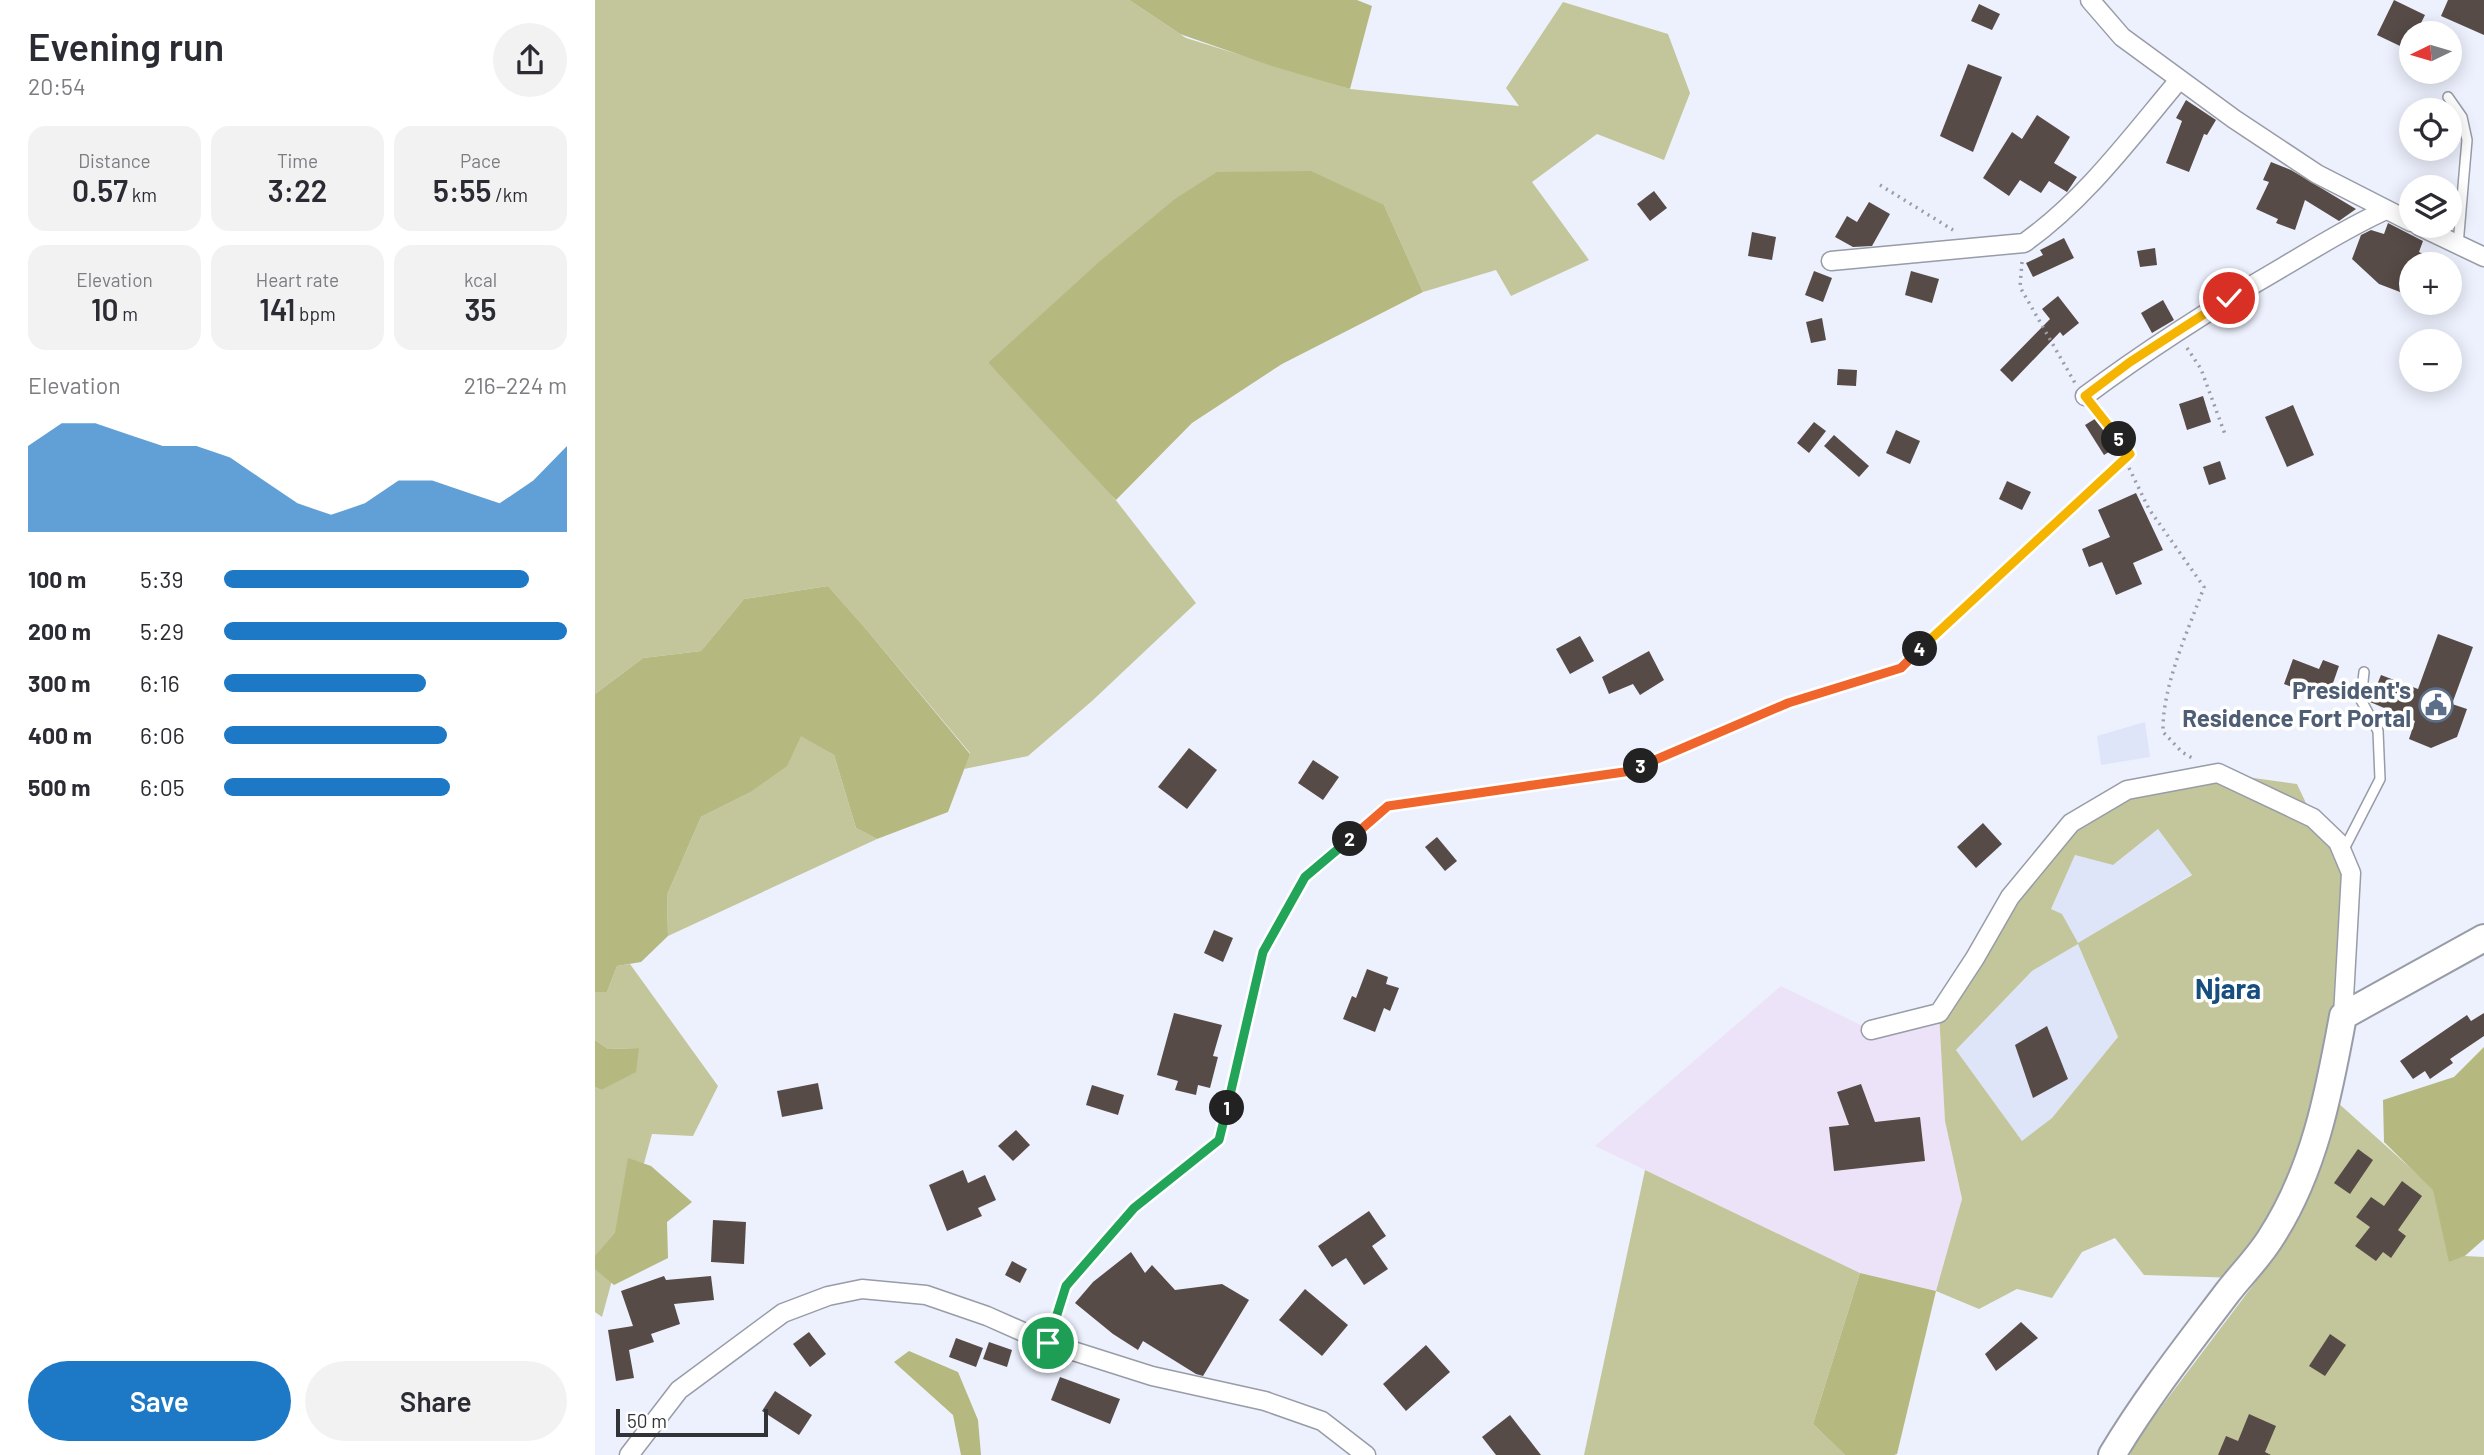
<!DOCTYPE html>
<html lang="en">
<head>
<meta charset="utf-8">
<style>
  :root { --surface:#fff; --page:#f2f2f3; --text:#2b2b33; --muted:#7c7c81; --accent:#1d78c5 }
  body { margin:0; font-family:Barlow,sans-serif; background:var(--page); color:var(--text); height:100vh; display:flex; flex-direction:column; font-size:26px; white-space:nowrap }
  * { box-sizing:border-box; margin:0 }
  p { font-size:23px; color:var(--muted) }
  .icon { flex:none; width:38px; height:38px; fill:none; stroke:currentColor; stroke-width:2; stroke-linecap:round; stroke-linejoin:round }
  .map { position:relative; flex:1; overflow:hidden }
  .drawer { display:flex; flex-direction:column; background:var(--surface); width:595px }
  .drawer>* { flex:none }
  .needle { width:46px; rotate:265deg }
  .controls { position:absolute; left:1804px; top:21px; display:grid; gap:14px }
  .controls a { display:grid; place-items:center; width:63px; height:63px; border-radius:50%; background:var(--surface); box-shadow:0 4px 18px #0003; font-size:35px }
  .scale { position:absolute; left:21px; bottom:18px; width:152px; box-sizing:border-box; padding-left:7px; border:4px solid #313337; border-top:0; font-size:19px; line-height:24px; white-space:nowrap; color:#313337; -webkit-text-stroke:5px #fff; paint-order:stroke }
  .pin { position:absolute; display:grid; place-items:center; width:60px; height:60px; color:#fff; margin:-30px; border:4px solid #fff; border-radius:50%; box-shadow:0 2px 7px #0007 }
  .km { position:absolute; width:35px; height:35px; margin:-18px; border-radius:50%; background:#222; color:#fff; font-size:19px; line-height:35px; text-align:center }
  .round { display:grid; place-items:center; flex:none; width:74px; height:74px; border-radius:37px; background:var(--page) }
  .overview { display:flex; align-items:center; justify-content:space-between; height:119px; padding:0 28px }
  h1 { font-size:38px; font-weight:600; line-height:52px }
  .figures { display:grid; grid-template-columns:repeat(3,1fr); gap:10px; height:119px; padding:7px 28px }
  .figures div { display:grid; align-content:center; border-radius:18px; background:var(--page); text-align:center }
  .figures b { font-size:30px; font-weight:600 }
  .figures small { font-size:19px; font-weight:400 }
  .figures p { font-size:19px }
  .chart { height:196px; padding:14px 28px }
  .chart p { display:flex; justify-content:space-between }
  .chart svg { width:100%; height:126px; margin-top:7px; fill:var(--accent); opacity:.7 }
  .button { display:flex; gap:14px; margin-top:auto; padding:14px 28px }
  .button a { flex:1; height:80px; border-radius:42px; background:var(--accent); color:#fff; font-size:28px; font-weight:600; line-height:80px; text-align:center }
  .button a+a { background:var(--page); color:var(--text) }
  ul { padding:0 28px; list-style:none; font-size:23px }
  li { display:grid; grid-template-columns:112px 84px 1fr; align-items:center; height:52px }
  li i { height:18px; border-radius:9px; background:var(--accent) }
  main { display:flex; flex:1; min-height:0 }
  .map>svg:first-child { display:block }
  .commercial { fill:#ede3f8 }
  .built { fill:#dee5f8 }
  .green { fill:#c3c69a; fill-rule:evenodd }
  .forest { fill:#b5b87f }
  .building { fill:#574b47 }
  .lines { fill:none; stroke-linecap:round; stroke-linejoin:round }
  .lane-casing { stroke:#989ca7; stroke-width:12 }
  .street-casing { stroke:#989ca7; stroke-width:21 }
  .secondary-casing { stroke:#989ca7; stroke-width:30 }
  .path { stroke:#9a9da6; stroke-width:3.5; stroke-dasharray:2 5; stroke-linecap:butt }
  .lane { stroke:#fff; stroke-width:9 }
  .street { stroke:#fff; stroke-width:18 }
  .secondary { stroke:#fff; stroke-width:26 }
  .split-1-casing { stroke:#fff; stroke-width:14 }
  .split-2-casing { stroke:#fff; stroke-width:14 }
  .split-3-casing { stroke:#fff; stroke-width:14 }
  .split-4-casing { stroke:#fff; stroke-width:14 }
  .split-5-casing { stroke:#fff; stroke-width:14 }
  .split-6-casing { stroke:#fff; stroke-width:14 }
  .split-1 { stroke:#22a559; stroke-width:9 }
  .split-2 { stroke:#22a559; stroke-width:9 }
  .split-3 { stroke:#f0652b; stroke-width:9 }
  .split-4 { stroke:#f0652b; stroke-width:9 }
  .split-5 { stroke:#f5b400; stroke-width:9 }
  .split-6 { stroke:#f5b400; stroke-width:9 }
  .labels { text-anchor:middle; stroke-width:7; stroke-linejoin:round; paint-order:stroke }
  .service-label { font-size:24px; font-weight:bold; fill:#4e5e75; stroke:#fff; text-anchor:end }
  .quarter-label { font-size:28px; font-weight:bold; fill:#174e7f; stroke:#fff }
</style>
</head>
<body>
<main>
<section class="drawer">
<div class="overview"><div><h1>Evening run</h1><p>20:54</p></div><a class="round"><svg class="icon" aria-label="share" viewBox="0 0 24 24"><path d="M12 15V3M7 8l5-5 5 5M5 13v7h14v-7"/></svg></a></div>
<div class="figures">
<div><p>Distance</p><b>0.57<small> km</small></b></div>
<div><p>Time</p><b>3:22</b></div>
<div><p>Pace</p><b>5:55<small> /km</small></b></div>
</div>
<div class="figures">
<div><p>Elevation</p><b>10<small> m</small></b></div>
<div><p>Heart rate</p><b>141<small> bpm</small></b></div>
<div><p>kcal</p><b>35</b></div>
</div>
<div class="chart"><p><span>Elevation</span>216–224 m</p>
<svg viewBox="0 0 160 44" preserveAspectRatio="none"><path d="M0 44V14L10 6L20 6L30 10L40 14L50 14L60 18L70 26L80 34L90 38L100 34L110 26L120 26L130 30L140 34L150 26L160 14V44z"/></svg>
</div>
<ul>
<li><b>100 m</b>5:39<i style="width:89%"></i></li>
<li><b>200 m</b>5:29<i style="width:100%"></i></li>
<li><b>300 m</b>6:16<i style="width:59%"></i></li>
<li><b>400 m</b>6:06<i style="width:65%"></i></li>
<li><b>500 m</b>6:05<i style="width:66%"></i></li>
</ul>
<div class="button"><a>Save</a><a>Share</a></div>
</section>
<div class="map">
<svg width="1889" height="1455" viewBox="0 0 1889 1455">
  <rect width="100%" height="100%" fill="#edf1fd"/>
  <path class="commercial" d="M1186 986 1276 1030 1344 1013 1350 1121 1367 1200 1341 1291 1265 1273 1000 1146Z"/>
  <g class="built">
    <path d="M1550 722 1555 757 1506 765 1502 736Z"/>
    <path d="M1563 829 1597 874 1484 943 1523 1037 1457 1118 1427 1142 1361 1050 1437 971 1483 944 1456 909 1480 855 1518 865Z"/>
  </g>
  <g class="green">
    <path d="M0 0H534L591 38 755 89 924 106 911 88 968 2 1073 34 1095 93 1069 160 1002 134 937 182 994 260 916 296 901 270 828 292 789 205 393 363 509 485 601 603 497 701 433 756 369 769 375 753 271 629 233 586 149 599 106 651 48 658 0 694Z"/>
    <path d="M206 735 239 755 261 828 282 839 73 936 72 895 106 817 154 793Z"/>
    <path d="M1623 773 1702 784 1718 818 1756 873 1730 1108 1644 1278 1549 1275 1520 1238 1487 1252 1457 1298 1422 1289 1384 1309 1341 1291 1367 1199 1350 1121 1344 1013 1476 823 1532 790ZM1563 829 1597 875 1483 943 1467 914 1456 909 1480 855 1518 865ZM1483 944 1523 1037 1457 1118 1427 1141 1361 1050 1437 971Z"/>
    <path d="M35 964 123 1086 98 1136 57 1134 7 1317 0 1312V1087L6 1090 44 1048 13 1049 0 1040V992H12L22 966Z"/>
    <path d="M1742 1102 1889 1234V1239L1870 1256 1889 1257V1455H1535L1539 1443 1674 1264 1726 1159Z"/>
    <path d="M1050 1170 1265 1273 1218 1424 1250 1455H989Z"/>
  </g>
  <g class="forest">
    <path d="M534 0H762L777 6 755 89 677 66 585 34Z"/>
    <path d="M716 171 789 205 828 292 687 364 597 423 521 500 393 363 504 262 580 199 622 172Z"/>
    <path d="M233 586 271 629 375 754 353 812 282 839 261 828 239 755 206 736 192 766 154 793 106 817 72 895 73 936 46 962 22 966 12 992H0V694L48 658 106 651 149 599Z"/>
    <path d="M0 1040 13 1049 44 1048 41 1072 6 1090 0 1087Z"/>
    <path d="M1889 1047V1239L1869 1256 1854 1262 1838 1190 1789 1142 1788 1100 1859 1077Z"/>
    <path d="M33 1158 56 1166 97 1202 72 1222 73 1258 19 1285 0 1269V1256L20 1233Z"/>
    <path d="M1265 1273 1341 1291 1302 1454 1299 1455H1250L1218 1424Z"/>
    <path d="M314 1351 363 1372 383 1420 386 1455H366L358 1415 299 1362Z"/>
  </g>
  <g class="building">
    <path d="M1799 0 1830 15 1821 33H1816V38L1810 35 1805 46 1782 35Z"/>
    <path d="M1853 0H1889V35L1846 16Z"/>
    <path d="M1384 4 1405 14 1397 30 1376 21Z"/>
    <path d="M1373 64 1407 77 1378 152 1345 136Z"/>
    <path d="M1591 100 1621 120 1612 135 1609 134 1594 172 1571 163 1587 121 1581 118Z"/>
    <path d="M1442 115 1475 137 1459 163 1482 177 1472 192 1454 181 1446 193 1425 180 1414 196 1388 178 1417 132 1427 139Z"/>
    <path d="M1676 162 1696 170 1761 209 1744 221 1710 200 1700 230 1681 223 1683 219 1661 209 1674 182 1668 180Z"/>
    <path d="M1059 191 1072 208 1055 221 1042 204Z"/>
    <path d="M1274 202 1295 214 1277 246 1258 247 1240 237 1252 216 1262 222Z"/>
    <path d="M1793 223 1828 241 1824 252 1848 264H1816V284L1813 295 1784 284 1757 259 1766 235 1776 230 1789 234Z"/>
    <path d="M1157 232 1181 237 1177 260 1153 256Z"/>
    <path d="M1469 238 1479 258 1438 277 1431 263 1448 255 1445 250Z"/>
    <path d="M1560 248 1562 265 1545 267 1542 251Z"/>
    <path d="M1219 271 1237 278 1228 302 1210 295Z"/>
    <path d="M1316 271 1344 279 1337 303 1310 295Z"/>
    <path d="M1463 296 1484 323 1468 336 1465 332 1417 382 1405 370 1455 319 1447 309Z"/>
    <path d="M1568 300 1579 320 1557 333 1546 313Z"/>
    <path d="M1227 318 1231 340 1216 343 1211 322Z"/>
    <path d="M1243 369 1262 370 1261 386 1242 385Z"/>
    <path d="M1608 396 1616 422 1592 430 1584 404Z"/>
    <path d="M1698 405 1719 455 1692 467 1670 417Z"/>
    <path d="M1503 417 1522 447 1509 455 1490 425Z"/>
    <path d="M1219 422 1231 431 1214 453 1202 443Z"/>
    <path d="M1301 430 1325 441 1315 464 1291 453Z"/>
    <path d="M1239 435 1274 466 1264 477 1229 446Z"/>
    <path d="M1625 461 1631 479 1614 485 1608 467Z"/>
    <path d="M1412 481 1436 492 1427 510 1404 499Z"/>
    <path d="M1541 493 1568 550 1538 563 1547 584 1521 595 1507 562 1494 567 1487 549 1515 537 1503 510Z"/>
    <path d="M1843 634 1878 647 1857 704 1872 709 1862 737 1836 748 1814 739 1820 721 1775 702 1786 675 1823 689Z"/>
    <path d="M985 636 999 661 975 674 961 649Z"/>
    <path d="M1054 651 1069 680 1045 695 1038 684 1014 694 1007 677Z"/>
    <path d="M1698 659 1724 669 1728 660 1744 666 1732 700 1689 684Z"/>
    <path d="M594 748 622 770 592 809 563 787Z"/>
    <path d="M718 760 744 777 728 800 703 783Z"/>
    <path d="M1388 823 1407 844 1381 868 1362 847Z"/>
    <path d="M842 837 862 861 850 871 830 847Z"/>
    <path d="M619 930 638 938 628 962 609 953Z"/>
    <path d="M772 969 793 977 791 984 804 988 795 1011 789 1008 780 1032 748 1019 757 996 761 998Z"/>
    <path d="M579 1013 627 1025 618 1056 623 1057 615 1088 603 1085 601 1095 580 1090 583 1081 562 1075Z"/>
    <path d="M1889 1013V1036L1855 1059 1858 1063 1835 1079 1830 1071 1818 1079 1805 1061 1872 1015 1876 1021Z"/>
    <path d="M1452 1026 1473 1079 1438 1098 1420 1045Z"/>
    <path d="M223 1083 228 1109 187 1117 182 1091Z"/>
    <path d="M1266 1084 1280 1122 1325 1117 1330 1161 1239 1171 1234 1127 1254 1125 1242 1092Z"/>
    <path d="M497 1085 529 1095 523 1115 491 1105Z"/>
    <path d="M421 1130 435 1145 418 1161 403 1146Z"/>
    <path d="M1763 1149 1778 1160 1755 1194 1739 1183Z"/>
    <path d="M368 1170 373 1183 390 1175 401 1200 383 1208 387 1216 352 1231 334 1185Z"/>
    <path d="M1807 1181 1827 1196 1803 1230 1811 1236 1796 1258 1788 1252 1781 1261 1760 1246 1775 1227 1761 1217 1776 1197 1789 1206Z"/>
    <path d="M774 1211 791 1236 777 1246 793 1269 769 1285 751 1258 737 1267 723 1246Z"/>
    <path d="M118 1220 151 1222 149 1264 116 1262Z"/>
    <path d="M536 1252 550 1273 557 1265 580 1290 627 1284 654 1300 608 1376 601 1374 548 1341 543 1350 518 1334 480 1303 498 1282Z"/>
    <path d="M417 1261 432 1269 425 1283 410 1275Z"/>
    <path d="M69 1276 71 1280 116 1276 119 1300 79 1304 85 1324 56 1334 59 1342 34 1350 39 1378 21 1381 13 1330 38 1326 26 1291Z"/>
    <path d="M710 1289 753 1325 727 1356 684 1320Z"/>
    <path d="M1426 1322 1443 1338 1401 1371 1390 1354Z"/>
    <path d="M214 1332 231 1354 215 1367 198 1344Z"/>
    <path d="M1735 1334 1751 1345 1730 1376 1714 1366Z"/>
    <path d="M361 1338 388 1348 381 1367 354 1357Z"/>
    <path d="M394 1342 417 1350 412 1367 388 1359Z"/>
    <path d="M831 1345 855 1372 811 1411 788 1384Z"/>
    <path d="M465 1377 525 1399 515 1424 456 1400Z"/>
    <path d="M180 1391 217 1415 204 1435 167 1411Z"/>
    <path d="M1654 1414 1681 1426 1670 1452 1676 1455H1623L1631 1436 1643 1441Z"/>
    <path d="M915 1415 946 1455H901L887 1437Z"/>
  </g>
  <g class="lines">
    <defs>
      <g id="lane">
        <path d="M1853 97 1867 117 1872 140 1863 245"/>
        <path d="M1748 851 1785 779 1783 731 1766 700 1769 672"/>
      </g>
      <g id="street">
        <path d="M1495 0 1527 37 1639 119 1722 174 1816 222"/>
        <path d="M1824 226 1889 257"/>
        <path d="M1236 261 1429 243C1490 200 1536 137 1584 80"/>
        <path d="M1490 396C1553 349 1619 307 1688 267 1722 247 1755 226 1791 210"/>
        <path d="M1276 1030 1344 1013 1380 958 1415 897 1476 823 1532 790 1623 773 1718 818 1743 842 1756 873 1748 1016"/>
        <path d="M34 1455 84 1390 188 1313 233 1296 267 1289 331 1295 392 1316 453 1343 557 1376 670 1401 727 1421 771 1455"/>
      </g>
      <path id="secondary" d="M1517 1455C1551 1398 1592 1346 1632 1293 1646 1275 1663 1258 1675 1239 1719 1172 1734 1093 1748 1016L1889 938"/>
    </defs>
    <use href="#lane" class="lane-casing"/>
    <use href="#street" class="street-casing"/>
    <use href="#secondary" class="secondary-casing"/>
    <g class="path">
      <path d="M1285 185 1358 230"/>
      <path d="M1427 262 1425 287 1480 383"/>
      <path d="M1592 348 1606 369 1631 437"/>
      <path d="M1534 468 1554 509 1609 587C1593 631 1567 686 1568 732L1587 752 1599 759"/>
      <path d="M458 1327 471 1286 539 1208 624 1141 668 952 710 877 793 806 1036 771 1193 703 1306 668 1535 454 1502 411"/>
    </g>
    <use href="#lane" class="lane"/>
    <use href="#street" class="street"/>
    <use href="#secondary" class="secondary"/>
  </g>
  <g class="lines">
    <defs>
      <path id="split-1" d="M453 1343 471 1286 539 1208 624 1140 632 1108"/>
      <path id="split-2" d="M632 1108 668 952 710 877 755 839"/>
      <path id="split-3" d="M755 839 793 806 1036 771 1046 766"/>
      <path id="split-4" d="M1046 766 1193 703 1306 668 1325 649"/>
      <path id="split-5" d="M1325 649 1535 454 1524 439"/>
      <path id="split-6" d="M1524 439 1490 396 1535 362 1634 298"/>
    </defs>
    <use href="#split-1" class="split-1-casing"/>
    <use href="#split-2" class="split-2-casing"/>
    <use href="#split-3" class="split-3-casing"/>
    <use href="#split-4" class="split-4-casing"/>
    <use href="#split-5" class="split-5-casing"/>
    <use href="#split-6" class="split-6-casing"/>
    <use href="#split-1" class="split-1"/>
    <use href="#split-2" class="split-2"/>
    <use href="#split-3" class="split-3"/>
    <use href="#split-4" class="split-4"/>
    <use href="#split-5" class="split-5"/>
    <use href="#split-6" class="split-6"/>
  </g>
  <defs>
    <symbol id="civic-ring" viewBox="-11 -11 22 22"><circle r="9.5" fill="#fff" stroke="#5c6f8a" stroke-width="1.5"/><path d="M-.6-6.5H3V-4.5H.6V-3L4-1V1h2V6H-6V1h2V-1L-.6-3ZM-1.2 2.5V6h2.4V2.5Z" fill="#5c6f8a"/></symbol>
  </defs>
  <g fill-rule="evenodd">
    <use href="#civic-ring" x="1822" y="686" width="38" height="38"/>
  </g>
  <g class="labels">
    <g class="service-label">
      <text x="1816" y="699">President's<tspan x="1816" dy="28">Residence Fort Portal</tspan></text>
    </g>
    <g class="quarter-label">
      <text x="1633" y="999">Njara</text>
    </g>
  </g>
</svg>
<div class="controls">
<a><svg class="needle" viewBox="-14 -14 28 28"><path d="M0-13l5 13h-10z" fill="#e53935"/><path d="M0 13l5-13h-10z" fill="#7c7c81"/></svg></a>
<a><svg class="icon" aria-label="locate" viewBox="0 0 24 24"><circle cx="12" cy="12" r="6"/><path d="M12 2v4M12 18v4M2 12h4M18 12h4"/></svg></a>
<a><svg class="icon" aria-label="layers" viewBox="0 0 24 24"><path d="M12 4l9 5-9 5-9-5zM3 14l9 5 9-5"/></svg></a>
<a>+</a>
<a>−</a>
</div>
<div class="scale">50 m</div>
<div class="pin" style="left:453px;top:1343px;background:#1e9e55"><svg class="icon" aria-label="arrive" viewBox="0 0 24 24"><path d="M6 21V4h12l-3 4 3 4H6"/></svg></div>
<div class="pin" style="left:1634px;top:298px;background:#d93025"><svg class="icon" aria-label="check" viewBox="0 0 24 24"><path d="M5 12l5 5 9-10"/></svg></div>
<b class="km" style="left:632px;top:1108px">1</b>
<b class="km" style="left:755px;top:839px">2</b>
<b class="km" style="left:1046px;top:766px">3</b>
<b class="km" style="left:1325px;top:649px">4</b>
<b class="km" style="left:1524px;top:439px">5</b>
</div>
</main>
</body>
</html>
